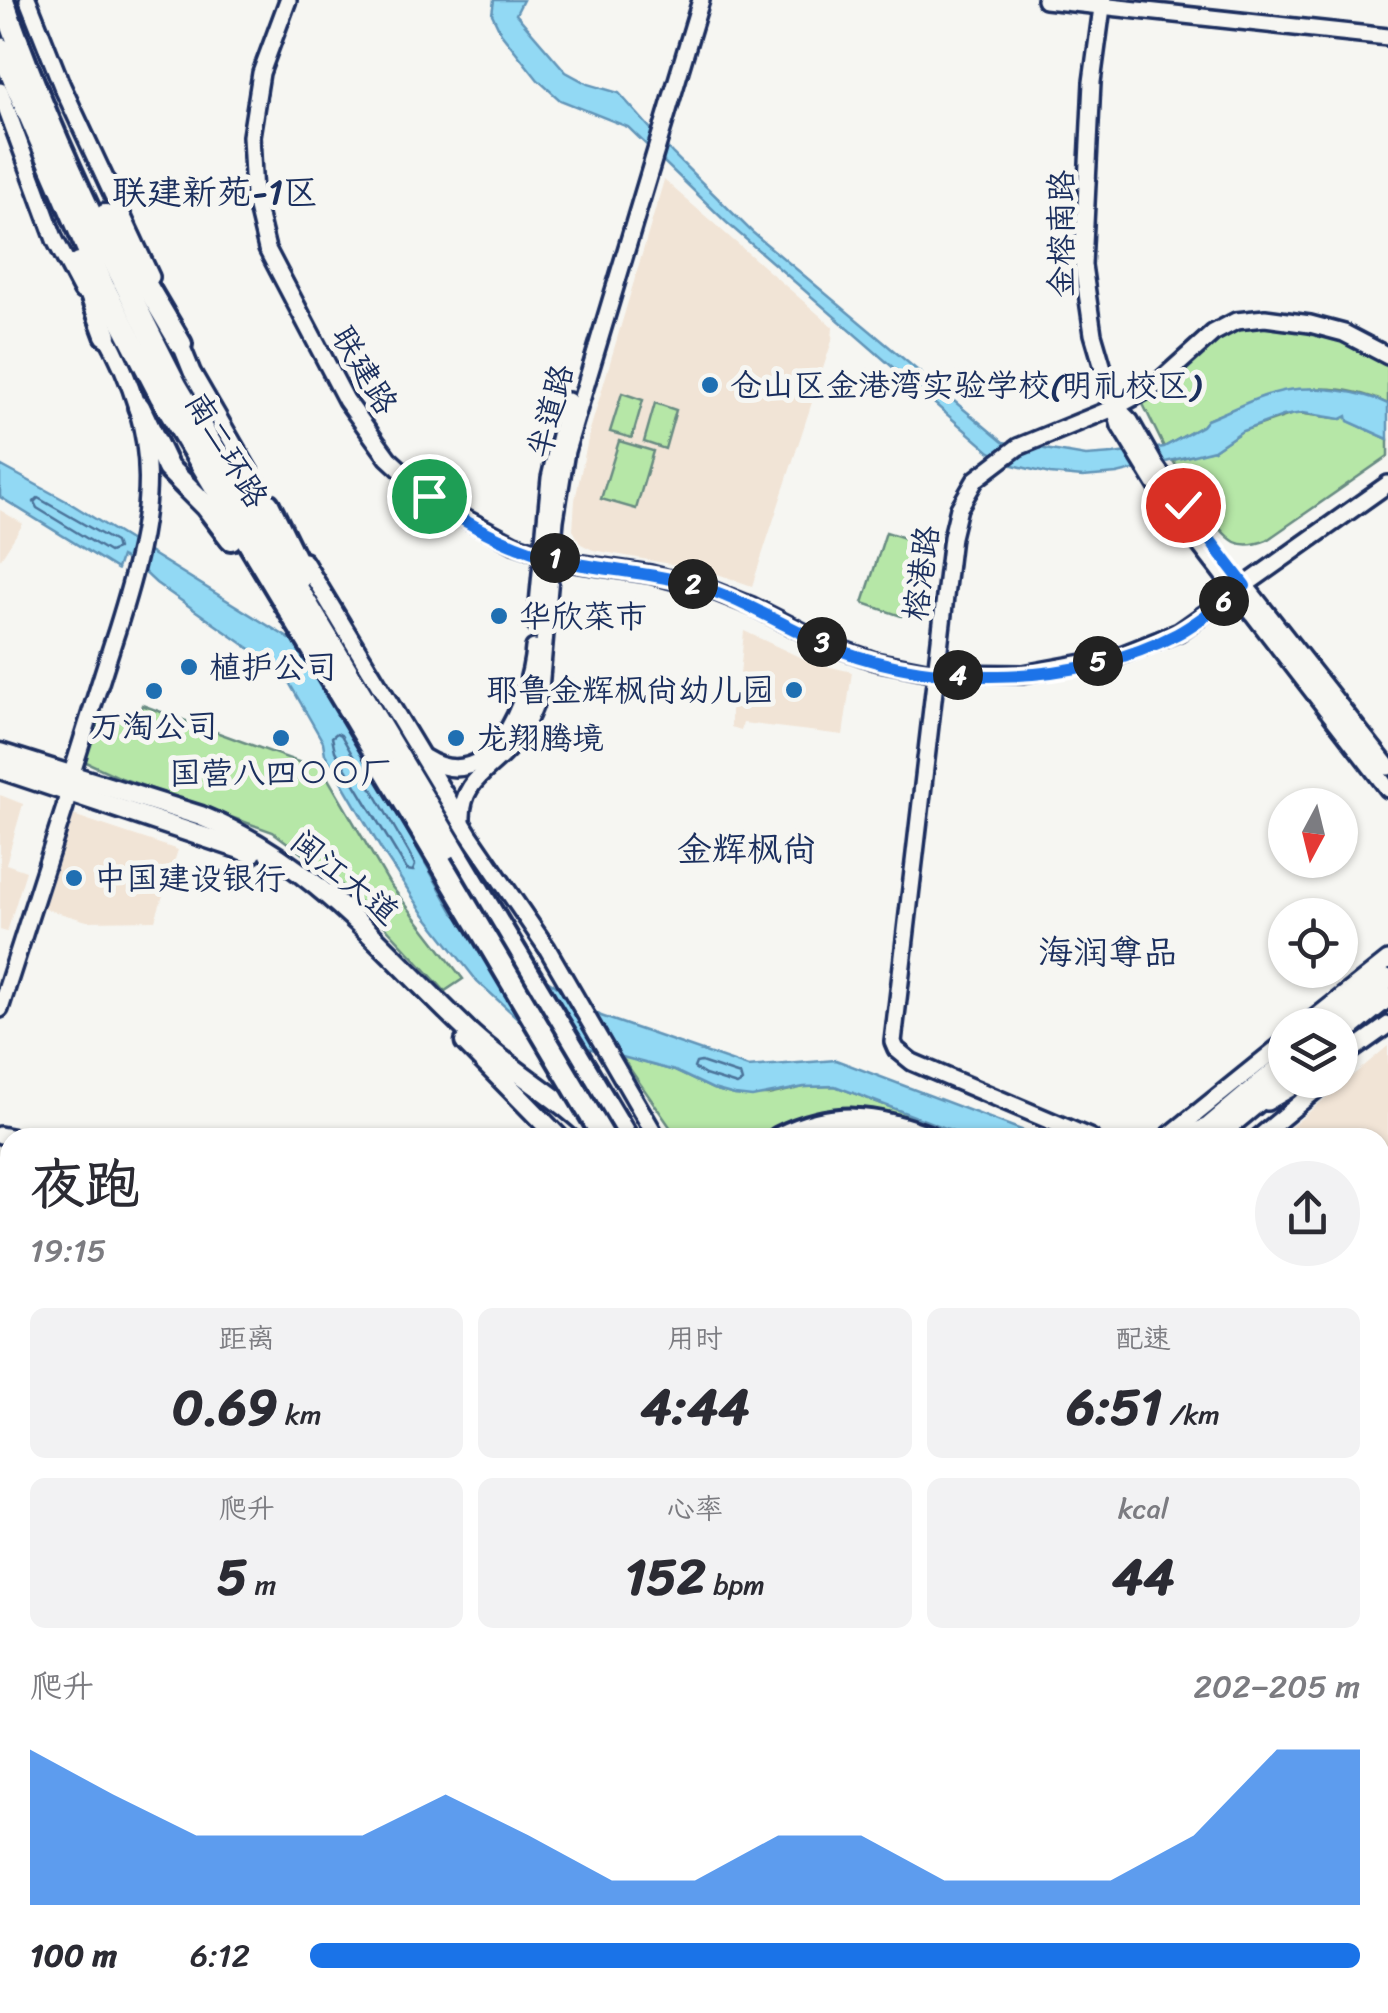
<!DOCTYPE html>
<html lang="zh">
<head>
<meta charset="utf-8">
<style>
  :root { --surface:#fff; --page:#f2f2f3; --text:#2b2b33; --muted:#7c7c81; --accent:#1a73e8 }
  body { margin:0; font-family:Sriracha,"LXGW WenKai TC",sans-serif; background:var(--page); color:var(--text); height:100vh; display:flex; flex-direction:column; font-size:38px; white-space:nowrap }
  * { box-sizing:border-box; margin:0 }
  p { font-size:32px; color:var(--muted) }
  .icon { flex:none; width:55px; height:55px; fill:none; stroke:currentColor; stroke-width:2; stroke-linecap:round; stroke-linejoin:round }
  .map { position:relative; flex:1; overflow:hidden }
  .drawer { position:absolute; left:0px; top:1128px; width:1390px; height:888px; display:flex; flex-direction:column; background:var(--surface); border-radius:30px 30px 0 0; box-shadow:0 2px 8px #0004 }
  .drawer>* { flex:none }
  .needle { width:65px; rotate:187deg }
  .tools { position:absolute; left:1268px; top:788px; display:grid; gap:20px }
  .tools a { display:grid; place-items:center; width:90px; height:90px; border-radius:50%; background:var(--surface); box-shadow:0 2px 8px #0004; font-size:50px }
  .pin { position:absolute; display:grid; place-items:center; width:85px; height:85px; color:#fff; margin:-42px; border:5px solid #fff; border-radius:50%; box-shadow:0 2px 10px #0007 }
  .km { position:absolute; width:50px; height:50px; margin:-25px; border-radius:50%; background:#222; color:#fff; font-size:28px; line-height:50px; text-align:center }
  .round { display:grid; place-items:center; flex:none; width:105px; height:105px; border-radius:52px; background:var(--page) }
  .summary { display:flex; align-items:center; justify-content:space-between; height:170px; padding:0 30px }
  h1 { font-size:55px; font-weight:700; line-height:75px }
  .stats { display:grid; grid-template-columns:repeat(3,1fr); gap:15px; height:170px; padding:10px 30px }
  .stats div { display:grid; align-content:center; border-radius:15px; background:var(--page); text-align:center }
  .stats b { font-size:50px; font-weight:700 }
  .stats small { font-size:28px; font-weight:400 }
  .stats p { font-size:28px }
  .chart { height:280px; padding:20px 30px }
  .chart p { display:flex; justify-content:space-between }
  .chart svg { width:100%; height:180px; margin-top:10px; fill:var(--accent); opacity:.7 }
  ul { padding:0 30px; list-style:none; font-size:32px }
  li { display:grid; grid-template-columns:160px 120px 1fr; align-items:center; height:75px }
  li i { height:25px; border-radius:12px; background:var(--accent) }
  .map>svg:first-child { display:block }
  .built { fill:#f1e4d6 }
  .green { fill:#b6e7a7; stroke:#688b82; stroke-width:2.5 }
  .water { fill:#92d9f4; stroke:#6295b8; stroke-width:2.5 }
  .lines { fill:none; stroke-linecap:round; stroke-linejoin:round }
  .shore { stroke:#4b739a; stroke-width:2.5 }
  .river { stroke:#92d9f4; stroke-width:18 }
  .secondary-casing { stroke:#1b2f5e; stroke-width:22 }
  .primary-casing { stroke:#1b2f5e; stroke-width:25 }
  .highway-casing { stroke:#1b2f5e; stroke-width:28 }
  .secondary { stroke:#f6f6f2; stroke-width:15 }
  .primary { stroke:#f6f6f2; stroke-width:18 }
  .highway { stroke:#f6f6f2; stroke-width:20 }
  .highway-bridge-casing { stroke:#1b2f5e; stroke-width:28; stroke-linecap:butt }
  .highway-bridge { stroke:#f6f6f2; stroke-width:20 }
  .route-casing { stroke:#fff; stroke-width:20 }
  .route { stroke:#1a73e8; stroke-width:12 }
  .poi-dot { fill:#1f6fb2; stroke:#f6f6f2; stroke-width:4 }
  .labels { text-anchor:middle; stroke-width:10; stroke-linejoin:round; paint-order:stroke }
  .street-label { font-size:32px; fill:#1b2f5e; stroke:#f6f6f2 }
  .poi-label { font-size:32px; fill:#1b2f5e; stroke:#f6f6f2; text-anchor:start }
  .neighbourhood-label { font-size:35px; fill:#1b2f5e; stroke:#f6f6f2 }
</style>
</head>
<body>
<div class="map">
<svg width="1388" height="2013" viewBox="0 0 1388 2013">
  <rect width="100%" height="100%" fill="#f6f6f2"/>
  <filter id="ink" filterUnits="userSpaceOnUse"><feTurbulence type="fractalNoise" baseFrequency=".01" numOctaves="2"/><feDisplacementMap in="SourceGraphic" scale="20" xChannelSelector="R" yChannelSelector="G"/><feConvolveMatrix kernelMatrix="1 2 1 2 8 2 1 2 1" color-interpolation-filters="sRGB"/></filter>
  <g filter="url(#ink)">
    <g class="built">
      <path d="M664 180 833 327 832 341 752 586 709 571 593 550 581 544 573 530 575 500 590 430Z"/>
      <path d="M0 510 23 524 0 560Z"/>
      <path d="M744 631 810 662 852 672 843 735 743 723 741 730 731 727V707H737Z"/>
      <path d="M0 795 23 804 6 864 26 871 7 932 0 930Z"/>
      <path d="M70 814 178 850 155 920 87 921 42 908Z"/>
      <path d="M1388 1046V1289L1380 1285V1138L1279 1137Z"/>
      <path d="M459 2005H664L663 2013H454Z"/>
    </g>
    <g class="green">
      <path d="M1241 325C1297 325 1342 335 1388 365V404C1324 373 1268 394 1207 420L1202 426 1164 447 1142 402 1161 391V386L1205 346Z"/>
      <path d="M622 393 643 400 632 438 610 432Z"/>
      <path d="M655 403 676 410 665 449 644 442Z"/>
      <path d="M1296 413 1341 419 1347 415 1349 421 1388 439V456L1267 540C1257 544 1245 547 1235 542 1216 532 1185 478 1171 458L1214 450 1242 431Z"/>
      <path d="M619 441 653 451 636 509 601 499Z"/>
      <path d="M886 532 924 544 901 616 863 603Z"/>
      <path d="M142 705 301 763 316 758 389 883 463 979 445 991 378 919 328 873 273 832 121 778 82 760 97 711 135 725Z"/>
      <path d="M621 1056 675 1071 713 1089 735 1095H768L804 1087 835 1086 969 1137H677Z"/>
    </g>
    <g class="water">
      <path d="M494 0H523L516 14 566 72 588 84 619 93 673 154 752 232 1003 442 1086 456 1113 454 1164 447 1202 426 1207 420C1232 410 1261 394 1288 390 1319 386 1360 391 1388 404V439L1348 421 1347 416 1341 419 1303 413 1283 416 1242 431 1214 450 1117 474 1083 477 1050 474 1013 465 989 451 726 222 628 127 560 100 538 80 501 33 492 14Z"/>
      <path d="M0 465 68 502 293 641 339 711 453 912 470 928 601 1016 748 1067 836 1060 1040 1137H969L835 1086 804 1087 752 1097 735 1095 713 1089 675 1071 535 1034 477 981 422 911 381 849 325 754 323 742 283 672 156 583 137 565 121 557 117 569 0 497Z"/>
    </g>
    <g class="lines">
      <g class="shore">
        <path d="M38 498 115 542 117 549 109 552 37 508 34 502Z"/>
        <path d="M337 733 341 735 409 853 415 865 413 871 407 870 335 751 332 737Z"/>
        <path d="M701 1062 740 1075 742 1082 737 1085 705 1075 694 1068 696 1063Z"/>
      </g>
      <g class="river">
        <path d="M0 1223 10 1226"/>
        <path d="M1380 1317 1388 1321"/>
        <path d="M0 1690 10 1696"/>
        <path d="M191 2005 198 2013"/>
        <path d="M655 2013 656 2005"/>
      </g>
      <defs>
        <g id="secondary">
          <path d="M28 0 62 86 151 277"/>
          <path d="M288 0 261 73 251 136 254 195 267 249 346 400 388 458 438 504 514 544 568 562 650 574 714 591 752 606 827 644 875 661 936 673 1023 674 1116 657 1179 632 1388 484"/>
          <path d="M1045 0 1388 37"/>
          <path d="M1103 0 1092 82 1083 265 1093 334 1120 426 1166 501 1388 789"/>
          <path d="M0 91 55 240 82 291"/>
          <path d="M177 335 192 372 273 512"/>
          <path d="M1116 407 1130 421 1156 467 1202 531"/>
          <path d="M304 561 469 834 547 948 657 1138"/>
          <path d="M1244 584 1388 767"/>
          <path d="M536 625 550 478 568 401"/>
          <path d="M425 758C492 800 530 697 534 648"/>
          <path d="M462 819C461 782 488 772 510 747 525 730 534 710 540 689L555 520 566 451 701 0"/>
          <path d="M0 1009 65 807 71 776C86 728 101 679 117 630 154 512 166 442 103 329"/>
          <path d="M1306 1025 1388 960"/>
          <path d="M1340 1059 1388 1025"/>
          <path d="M1267 1102 1305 1080"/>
          <path d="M0 1135 16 1138"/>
          <path d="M1091 1138 912 1062 896 1049 893 1042 952 537 959 508 976 479 1018 447 1116 407 1153 387 1213 333 1236 321 1265 318 1310 324 1344 333 1388 356"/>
          <path d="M1166 1138 1285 1042"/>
          <path d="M1258 1138 1328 1080"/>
          <path d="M174 2005 180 2013"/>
          <path d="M1249 2005 1254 2013"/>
          <path d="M1296 2005 1300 2013"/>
          <path d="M338 2013 345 2005"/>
          <path d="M440 2013 446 2005"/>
          <path d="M678 2013V2005"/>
        </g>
        <g id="primary">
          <path d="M0 753 201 816C316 863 381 949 468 1031 509 1070 560 1097 599 1137"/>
          <path d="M0 769 252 853"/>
          <path d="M1331 1025 1388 979"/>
          <path d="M1340 1036 1388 997"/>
          <path d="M465 1042 559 1138"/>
          <path d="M1223 1131 1285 1080"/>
          <path d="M1197 1137 1285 1063"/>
          <path d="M1263 2005 1268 2013"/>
        </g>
        <g id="highway">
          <path d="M3 0C48 134 113 262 177 387L627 1138"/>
          <path d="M0 48 103 285 160 395 441 863"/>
          <path d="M105 215 181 344"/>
          <path d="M79 263 106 335"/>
          <path d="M139 407 168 468 206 506 231 539"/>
          <path d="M268 504 303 575"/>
          <path d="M779 1138C833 1111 876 1116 931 1138"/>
          <path d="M818 1138 863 1134 875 1138"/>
          <path d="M1185 1138 1205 1130"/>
          <path d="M1279 2005 1284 2013"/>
          <path d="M351 2013 356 2005"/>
          <path d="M374 2013 381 2005"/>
          <path d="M403 2013 410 2005"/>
        </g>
      </defs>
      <use href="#secondary" class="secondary-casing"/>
      <use href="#primary" class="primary-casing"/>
      <use href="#highway" class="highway-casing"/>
      <use href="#secondary" class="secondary"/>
      <use href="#primary" class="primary"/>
      <use href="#highway" class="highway"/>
      <defs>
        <g id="highway-bridge">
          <path d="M441 863 604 1138"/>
          <path d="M426 2013 434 2005"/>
        </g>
      </defs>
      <use href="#highway-bridge" class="highway-bridge-casing"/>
      <use href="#highway-bridge" class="highway-bridge"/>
    </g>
  </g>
  <g class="lines" filter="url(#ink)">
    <defs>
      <path id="route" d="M429 496C469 528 523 553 573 563 613 571 653 573 692 584 744 599 787 629 837 649 939 689 1080 685 1177 634 1201 621 1223 602 1245 586L1183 505"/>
    </defs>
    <use href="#route" class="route-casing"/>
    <use href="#route" class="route"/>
  </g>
  <g class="poi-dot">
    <circle cx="710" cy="385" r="10"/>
    <circle cx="499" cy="616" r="10"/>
    <circle cx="189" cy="667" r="10"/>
    <circle cx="794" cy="690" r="10"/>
    <circle cx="154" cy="691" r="10"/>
    <circle cx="281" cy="738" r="10"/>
    <circle cx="456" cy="738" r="10"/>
    <circle cx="74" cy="878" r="10"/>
  </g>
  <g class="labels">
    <g class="street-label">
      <text transform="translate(1061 234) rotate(-90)" y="11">金榕南路</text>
      <text transform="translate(365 370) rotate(59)" y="11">联建路</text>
      <text transform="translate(550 411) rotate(-75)" y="11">半道路</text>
      <text transform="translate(227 450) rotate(59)" y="11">南二环路</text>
      <text transform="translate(921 573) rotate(-82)" y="11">榕港路</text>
      <text transform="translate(345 877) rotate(39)" y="11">闽江大道</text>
    </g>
    <g class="poi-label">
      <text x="730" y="396">仓山区金港湾实验学校(明礼校区)</text>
      <text x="519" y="627">华欣菜市</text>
      <text x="209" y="678">植护公司</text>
      <text x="774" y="701" text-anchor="end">耶鲁金辉枫尚幼儿园</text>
      <text x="154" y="737" text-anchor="middle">万淘公司</text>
      <text x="476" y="749">龙翔腾境</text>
      <text x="281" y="784" text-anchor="middle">国营八四〇〇厂</text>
      <text x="94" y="889">中国建设银行</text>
    </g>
    <g class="neighbourhood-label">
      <text x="215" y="204">联建新苑-1区</text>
      <text x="747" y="861">金辉枫尚</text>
      <text x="1108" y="964">海润尊品</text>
    </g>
  </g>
</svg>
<div class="tools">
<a><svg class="needle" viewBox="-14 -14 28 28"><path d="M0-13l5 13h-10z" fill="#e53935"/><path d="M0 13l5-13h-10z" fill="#7c7c81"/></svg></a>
<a><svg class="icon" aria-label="locate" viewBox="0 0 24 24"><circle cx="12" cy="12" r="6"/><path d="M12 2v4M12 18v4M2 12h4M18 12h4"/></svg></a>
<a><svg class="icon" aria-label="layers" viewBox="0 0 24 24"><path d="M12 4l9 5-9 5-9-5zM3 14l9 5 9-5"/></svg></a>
</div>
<div class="pin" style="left:429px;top:496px;background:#1e9e55"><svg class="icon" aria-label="arrive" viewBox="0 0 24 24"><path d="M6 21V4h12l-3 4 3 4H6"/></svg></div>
<div class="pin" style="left:1183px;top:505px;background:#d93025"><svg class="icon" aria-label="check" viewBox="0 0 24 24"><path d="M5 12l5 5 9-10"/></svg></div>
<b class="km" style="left:555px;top:558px">1</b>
<b class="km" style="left:693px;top:584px">2</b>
<b class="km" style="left:822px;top:642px">3</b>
<b class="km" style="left:958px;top:675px">4</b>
<b class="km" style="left:1098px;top:661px">5</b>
<b class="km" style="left:1224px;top:601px">6</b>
<section class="drawer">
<div class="summary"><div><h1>夜跑</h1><p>19:15</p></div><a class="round"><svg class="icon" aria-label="share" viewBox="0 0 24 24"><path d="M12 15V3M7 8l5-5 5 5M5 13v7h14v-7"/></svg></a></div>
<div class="stats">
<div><p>距离</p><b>0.69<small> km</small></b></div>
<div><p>用时</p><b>4:44</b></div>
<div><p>配速</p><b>6:51<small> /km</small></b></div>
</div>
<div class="stats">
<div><p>爬升</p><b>5<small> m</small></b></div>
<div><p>心率</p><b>152<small> bpm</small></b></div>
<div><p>kcal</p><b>44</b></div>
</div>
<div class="chart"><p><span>爬升</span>202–205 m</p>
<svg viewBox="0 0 160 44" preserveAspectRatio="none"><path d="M0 44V6L10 17L20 27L30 27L40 27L50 17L60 27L70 38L80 38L90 27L100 27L110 38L120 38L130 38L140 27L150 6L160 6V44z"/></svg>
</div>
<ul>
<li><b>100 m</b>6:12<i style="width:100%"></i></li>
</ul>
</section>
</div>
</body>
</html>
